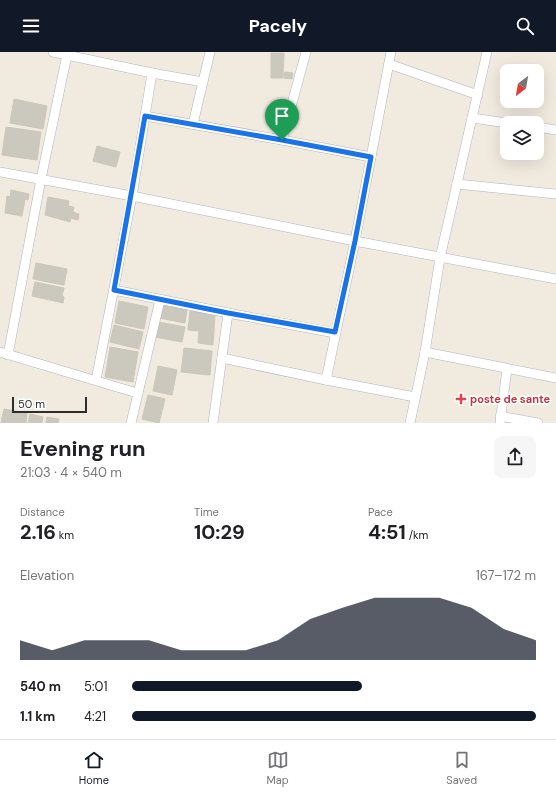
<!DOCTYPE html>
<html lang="en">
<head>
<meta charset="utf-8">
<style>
  :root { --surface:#fff; --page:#f6f6f6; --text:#202124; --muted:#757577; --line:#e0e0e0; --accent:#111827 }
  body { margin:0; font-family:"DM Sans",sans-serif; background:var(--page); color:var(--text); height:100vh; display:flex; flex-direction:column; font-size:15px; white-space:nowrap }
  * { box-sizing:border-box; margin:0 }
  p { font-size:13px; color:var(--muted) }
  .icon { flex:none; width:22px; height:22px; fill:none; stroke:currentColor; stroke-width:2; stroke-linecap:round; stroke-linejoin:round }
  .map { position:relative; height:371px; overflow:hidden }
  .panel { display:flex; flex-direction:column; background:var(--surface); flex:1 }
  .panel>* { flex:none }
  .needle { width:26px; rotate:211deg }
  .tools { position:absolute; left:500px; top:12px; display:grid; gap:8px }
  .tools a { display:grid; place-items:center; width:44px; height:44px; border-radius:8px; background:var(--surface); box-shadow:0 4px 16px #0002; font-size:20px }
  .scale { position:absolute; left:12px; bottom:10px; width:75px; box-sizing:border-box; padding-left:4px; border:2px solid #2d2d2d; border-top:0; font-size:11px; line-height:14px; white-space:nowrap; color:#2d2d2d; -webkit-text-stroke:3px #fff; paint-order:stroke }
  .pin { position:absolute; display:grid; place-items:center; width:34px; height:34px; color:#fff; margin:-41px -17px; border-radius:50% 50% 50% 0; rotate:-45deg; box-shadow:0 0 4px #0007 }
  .pin .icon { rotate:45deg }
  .round { display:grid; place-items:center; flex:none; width:42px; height:42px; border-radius:8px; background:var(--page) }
  .overview { display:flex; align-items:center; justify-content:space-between; height:68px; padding:0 20px }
  h1 { font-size:22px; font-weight:700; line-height:30px }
  .metrics { display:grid; grid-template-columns:repeat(3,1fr); gap:6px; height:68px; padding:4px 20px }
  .metrics div { display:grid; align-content:center }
  .metrics b { font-size:20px; font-weight:700 }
  .metrics small { font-size:11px; font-weight:400 }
  .metrics p { font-size:11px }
  .chart { height:112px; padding:8px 20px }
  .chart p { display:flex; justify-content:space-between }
  .chart svg { width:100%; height:72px; margin-top:4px; fill:var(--accent); opacity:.7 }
  ul { padding:0 20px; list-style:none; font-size:13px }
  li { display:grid; grid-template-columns:64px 48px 1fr; align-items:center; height:30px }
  li i { height:10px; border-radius:5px; background:var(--accent) }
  header { display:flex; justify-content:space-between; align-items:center; height:52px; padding:0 20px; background:var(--accent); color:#fff; font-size:18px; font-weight:700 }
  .tabs { display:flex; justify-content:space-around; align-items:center; height:56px; border-top:1px solid var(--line); background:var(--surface); font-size:11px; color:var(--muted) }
  .tabs a { display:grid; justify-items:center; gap:2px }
  .tabs .on { color:var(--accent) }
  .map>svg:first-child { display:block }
  .building { fill:#cbc8bd; stroke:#ccc7b7 }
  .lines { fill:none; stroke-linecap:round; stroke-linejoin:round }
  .street-casing { stroke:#b2b3c2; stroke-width:10 }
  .street { stroke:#fff; stroke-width:9 }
  .route-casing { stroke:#fff; stroke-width:8 }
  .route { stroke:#1a73e8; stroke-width:5 }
  .health-dot { fill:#e0444e; stroke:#fff; stroke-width:1.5 }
  .labels { text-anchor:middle; stroke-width:3.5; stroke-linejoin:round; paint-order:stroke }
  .health-label { font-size:11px; font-weight:bold; fill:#be3a42; stroke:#fff; text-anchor:start }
</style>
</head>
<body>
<header><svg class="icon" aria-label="menu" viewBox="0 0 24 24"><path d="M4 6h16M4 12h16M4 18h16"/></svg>Pacely<svg class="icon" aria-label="search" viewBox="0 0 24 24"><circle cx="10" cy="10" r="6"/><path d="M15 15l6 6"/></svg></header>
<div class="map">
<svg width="556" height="371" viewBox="0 0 556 371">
  <rect width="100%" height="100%" fill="#f0eadf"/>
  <g class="building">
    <path d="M271 1H284L283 26H271Z"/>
    <path d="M285 20 293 21 292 27 284 26Z"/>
    <path d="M14 47 47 54 43 77 10 71Z"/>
    <path d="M6 75 41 80 37 108 2 103Z"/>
    <path d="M97 94 120 100 116 115 93 109Z"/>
    <path d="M11 138 29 142 28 148 25 147 22 164 5 161 7 144 10 145Z"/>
    <path d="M48 145 69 149 68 154 74 155 73 160 79 162 78 168 71 166 70 170 45 163Z"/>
    <path d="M36 211 67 217 64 233 33 227Z"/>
    <path d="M35 230 64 236 62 243 64 245 63 251 32 244Z"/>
    <path d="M119 249 148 255 144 277 115 271Z"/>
    <path d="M162 253 187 258 185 271 159 266Z"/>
    <path d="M190 259 215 262 213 293 198 291 199 279 188 278Z"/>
    <path d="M158 270 185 275 182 290 155 285Z"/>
    <path d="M114 273 143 280 139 297 110 290Z"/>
    <path d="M110 295 138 300 133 330 105 325Z"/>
    <path d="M184 296 212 299 210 323 181 320Z"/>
    <path d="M158 314 177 318 172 343 153 339Z"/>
    <path d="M148 343 165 347 159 371 142 367Z"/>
    <path d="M4 357 27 361 26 371H1Z"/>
    <path d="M30 362 43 365 42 371H28Z"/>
    <path d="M47 365 59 367 58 371H46Z"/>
  </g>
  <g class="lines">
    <defs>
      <g id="street">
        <path d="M53 0 152 21 203 30"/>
        <path d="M389 12 478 43"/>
        <path d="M145 64 282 88 371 105"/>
        <path d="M472 66 507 71"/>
        <path d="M193 72 210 0"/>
        <path d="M537 75 556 78"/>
        <path d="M282 88 306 0"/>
        <path d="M0 120 132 144 355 189 556 227"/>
        <path d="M457 132 556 142"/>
        <path d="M114 238 228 261 335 281"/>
        <path d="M0 300 137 341"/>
        <path d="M425 300 556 326"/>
        <path d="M8 303 41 127 67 3"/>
        <path d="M222 306 326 328 415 345"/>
        <path d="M96 328 132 144 152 21"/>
        <path d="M326 328 355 189 391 0"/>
        <path d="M500 364 538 371"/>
        <path d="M131 371 160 248"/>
        <path d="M213 371 228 261"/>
        <path d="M410 371 425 300 440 206 487 0"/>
        <path d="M500 371 507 317"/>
      </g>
    </defs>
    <use href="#street" class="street-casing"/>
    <use href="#street" class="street"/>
  </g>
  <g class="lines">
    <defs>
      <path id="route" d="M145 64 282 88 371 105 355 189 335 280 228 261 114 238Z"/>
    </defs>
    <use href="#route" class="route-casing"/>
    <use href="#route" class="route"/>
  </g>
  <path class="health-dot" d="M459 341h4v4h4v4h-4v4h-4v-4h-4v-4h4z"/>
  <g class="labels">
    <g class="health-label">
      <text x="470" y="351">poste de sante</text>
    </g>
  </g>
</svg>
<div class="tools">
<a><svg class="needle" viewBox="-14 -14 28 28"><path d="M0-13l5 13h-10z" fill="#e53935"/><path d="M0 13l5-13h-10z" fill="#757577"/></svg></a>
<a><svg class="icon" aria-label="layers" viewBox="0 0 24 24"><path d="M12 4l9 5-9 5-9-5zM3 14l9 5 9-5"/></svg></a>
</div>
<div class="scale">50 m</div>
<div class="pin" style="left:282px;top:88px;background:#1e9e55"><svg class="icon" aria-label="arrive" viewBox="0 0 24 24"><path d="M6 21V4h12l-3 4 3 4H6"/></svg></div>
</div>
<section class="panel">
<div class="overview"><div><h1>Evening run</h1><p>21:03 · 4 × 540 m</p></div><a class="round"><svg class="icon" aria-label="share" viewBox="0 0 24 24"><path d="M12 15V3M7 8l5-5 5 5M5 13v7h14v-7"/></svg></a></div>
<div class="metrics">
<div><p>Distance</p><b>2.16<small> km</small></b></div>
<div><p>Time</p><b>10:29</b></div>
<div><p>Pace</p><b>4:51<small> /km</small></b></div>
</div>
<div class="chart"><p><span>Elevation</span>167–172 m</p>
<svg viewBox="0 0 160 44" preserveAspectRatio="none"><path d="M0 44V32L10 38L20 32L30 32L40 32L50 38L60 38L70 38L80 32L90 19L100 12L110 6L120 6L130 6L140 12L150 25L160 32V44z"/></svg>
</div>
<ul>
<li><b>540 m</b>5:01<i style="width:57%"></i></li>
<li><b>1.1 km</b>4:21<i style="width:100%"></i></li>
</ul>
</section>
<nav class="tabs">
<a class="on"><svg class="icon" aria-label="home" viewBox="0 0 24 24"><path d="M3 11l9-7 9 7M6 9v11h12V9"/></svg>Home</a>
<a><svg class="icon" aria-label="map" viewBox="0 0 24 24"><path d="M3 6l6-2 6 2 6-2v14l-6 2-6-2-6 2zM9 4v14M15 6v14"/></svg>Map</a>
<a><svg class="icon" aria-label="saved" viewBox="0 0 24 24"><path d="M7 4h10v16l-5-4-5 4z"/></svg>Saved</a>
</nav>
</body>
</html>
